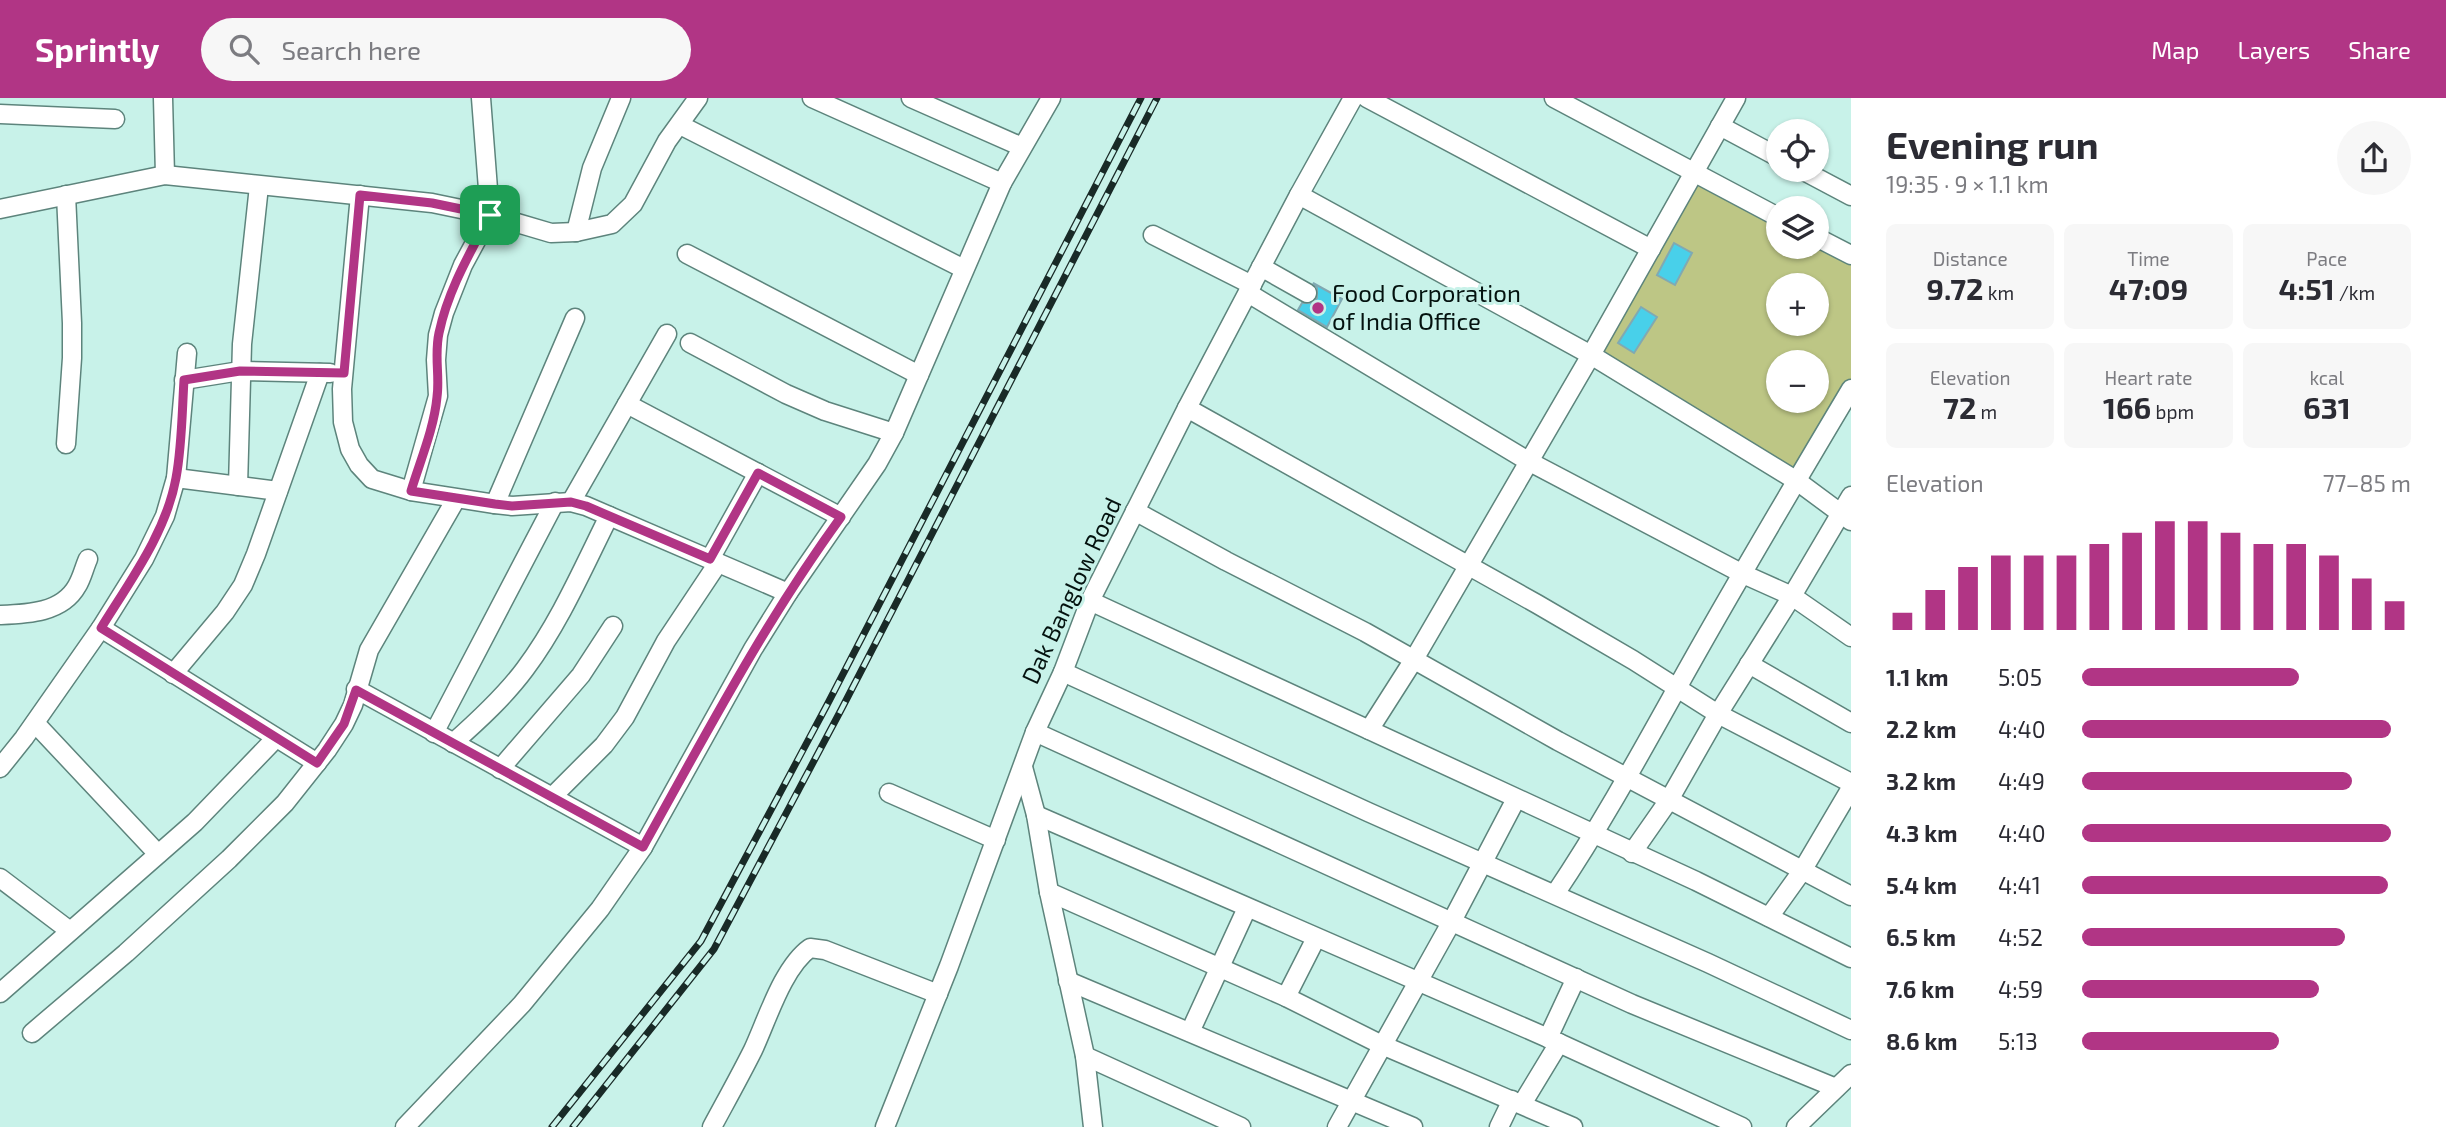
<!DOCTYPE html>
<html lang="en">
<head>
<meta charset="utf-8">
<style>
  :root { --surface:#fff; --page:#f7f7f7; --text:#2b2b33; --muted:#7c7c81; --accent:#b13585 }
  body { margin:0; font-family:"Exo 2",sans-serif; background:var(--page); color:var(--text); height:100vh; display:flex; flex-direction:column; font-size:26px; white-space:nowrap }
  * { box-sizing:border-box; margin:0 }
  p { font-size:23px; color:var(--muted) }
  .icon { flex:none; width:38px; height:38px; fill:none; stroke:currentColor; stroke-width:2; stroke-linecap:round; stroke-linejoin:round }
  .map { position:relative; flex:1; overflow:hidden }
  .side { display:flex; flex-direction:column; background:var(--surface); width:595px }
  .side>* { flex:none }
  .fabs { position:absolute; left:1766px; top:21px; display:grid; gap:14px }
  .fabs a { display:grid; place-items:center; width:63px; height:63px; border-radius:50%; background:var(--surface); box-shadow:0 2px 5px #0004; font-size:35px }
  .pin { position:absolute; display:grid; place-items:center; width:60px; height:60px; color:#fff; margin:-30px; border-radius:14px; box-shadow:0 4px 10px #0006 }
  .round { display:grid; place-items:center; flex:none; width:74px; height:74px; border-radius:37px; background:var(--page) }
  .headline { display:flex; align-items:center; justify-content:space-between; height:119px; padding:0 35px }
  h1 { font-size:38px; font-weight:700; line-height:52px }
  .figures { display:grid; grid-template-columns:repeat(3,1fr); gap:10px; height:119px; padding:7px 35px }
  .figures div { display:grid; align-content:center; border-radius:10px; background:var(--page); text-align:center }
  .figures b { font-size:30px; font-weight:700 }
  .figures small { font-size:19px; font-weight:400 }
  .figures p { font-size:19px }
  .chart { height:196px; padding:14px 35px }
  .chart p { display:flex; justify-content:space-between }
  .chart svg { width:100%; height:126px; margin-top:7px; stroke:var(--accent); stroke-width:6 }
  ul { padding:0 35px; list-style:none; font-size:23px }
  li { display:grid; grid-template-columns:112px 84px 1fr; align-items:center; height:52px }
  li i { height:18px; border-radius:9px; background:var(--accent) }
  header { display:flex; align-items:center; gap:42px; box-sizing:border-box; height:98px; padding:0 35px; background:var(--accent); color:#fff }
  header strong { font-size:33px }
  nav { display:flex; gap:38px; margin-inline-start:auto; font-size:24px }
  .search { width:490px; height:63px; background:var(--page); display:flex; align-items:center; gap:18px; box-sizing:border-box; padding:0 24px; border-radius:38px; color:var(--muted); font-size:26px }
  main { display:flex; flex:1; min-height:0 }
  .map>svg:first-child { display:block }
  .green { fill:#bdc685; fill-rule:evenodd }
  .building { fill:#48d0ea; stroke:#81a9b2; stroke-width:2 }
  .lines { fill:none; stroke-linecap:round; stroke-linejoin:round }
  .minor-casing { stroke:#5d847c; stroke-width:21 }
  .minor { stroke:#fff; stroke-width:18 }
  .rail-casing { stroke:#192a27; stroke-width:7 }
  .rail { stroke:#c8f2e9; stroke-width:4.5; stroke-dasharray:13; stroke-linecap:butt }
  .route-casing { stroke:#fff; stroke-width:14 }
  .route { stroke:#b13585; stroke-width:9 }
  .poi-dot { fill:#b13585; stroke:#c8f2e9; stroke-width:2.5 }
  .labels { text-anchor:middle; stroke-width:6; stroke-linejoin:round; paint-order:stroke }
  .poi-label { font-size:24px; fill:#04120f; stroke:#c8f2e9; text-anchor:start }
  .street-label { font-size:24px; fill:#04120f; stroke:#c8f2e9 }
</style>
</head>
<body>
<header>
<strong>Sprintly</strong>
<div class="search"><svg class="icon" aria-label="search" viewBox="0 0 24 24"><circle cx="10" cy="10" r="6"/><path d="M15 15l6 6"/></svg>Search here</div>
<nav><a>Map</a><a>Layers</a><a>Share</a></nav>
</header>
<main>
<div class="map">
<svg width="1851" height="1029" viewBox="0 0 1851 1029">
  <rect width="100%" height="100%" fill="#c8f2e9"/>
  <path class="green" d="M1694 75 1778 119V149H1816L1851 157V291L1797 383 1591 257ZM1778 187H1816V226H1778ZM1778 264H1816V303H1778Z"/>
  <g class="building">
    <path d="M1674 145 1692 155 1675 187 1657 177Z"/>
    <path d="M1313 185 1342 201 1327 229 1298 212 1302 205H1312L1317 200V190Z"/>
    <path d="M1641 209 1657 219 1634 255 1618 245Z"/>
  </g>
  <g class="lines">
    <defs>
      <g id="minor">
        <path d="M163 0 165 77"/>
        <path d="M812 0 1002 85"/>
        <path d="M911 0 1022 49"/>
        <path d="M1367 0 1651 151"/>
        <path d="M1554 0 1778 119"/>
        <path d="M0 16 115 21"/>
        <path d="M680 27 964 171"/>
        <path d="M1720 28 1778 59"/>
        <path d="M1802 72 1851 98"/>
        <path d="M66 97 72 225V260L66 346"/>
        <path d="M360 97 342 291 343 324 350 351 359 367 372 381 411 393 495 406 512 408 571 404 586 408 788 495"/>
        <path d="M1299 97 1591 257 1797 383 1851 423"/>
        <path d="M0 111 165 77 432 105 490 117 551 135 576 134 612 126 633 106 667 43 698 0"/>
        <path d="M576 134 592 70 621 0"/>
        <path d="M1153 137 1252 187"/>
        <path d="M1816 139 1851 157"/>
        <path d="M687 156 919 277"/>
        <path d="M1261 169 1307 195"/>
        <path d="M1248 195 1528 363 1743 476 1792 498 1851 539"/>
        <path d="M690 245 786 296 825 313 894 335"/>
        <path d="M184 282 240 273 330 275"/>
        <path d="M627 306 841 419"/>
        <path d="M1187 310 1537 506 1633 562 1718 616 1851 685"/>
        <path d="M176 380 278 393"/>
        <path d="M238 388 242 246 259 88"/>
        <path d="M411 393 438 298 436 262 438 237 444 215 463 167 490 117 481 0"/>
        <path d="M571 404 667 236"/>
        <path d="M495 406 575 220"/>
        <path d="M1135 413 1226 463 1365 534 1558 643 1851 798"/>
        <path d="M710 461 758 375"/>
        <path d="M1090 503 1696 783 1851 860"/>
        <path d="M0 517C27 516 62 515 77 488 82 480 84 470 88 461"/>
        <path d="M101 530 317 665"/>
        <path d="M1749 566 1851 625"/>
        <path d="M1063 574 1368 714 1708 865 1851 932"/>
        <path d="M173 576 225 514 243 487 256 456 320 275"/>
        <path d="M356 591 643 749"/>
        <path d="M35 625 158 756"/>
        <path d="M1369 632 1413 563 1591 257 1736 0"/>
        <path d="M1035 634 1632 906 1836 990"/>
        <path d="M434 635 555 404"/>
        <path d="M453 645C479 622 505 598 525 571 560 524 583 470 609 418"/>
        <path d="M1023 669 1036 717 1049 794 1085 958 1093 1029"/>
        <path d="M0 670 24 640 101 530 144 461 165 418 176 380 187 255"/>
        <path d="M500 671 581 577 613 528"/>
        <path d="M889 695 996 742"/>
        <path d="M552 699 604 647 625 619 666 543 718 465"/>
        <path d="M1036 717 1548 940 1742 1029"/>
        <path d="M1632 755 1669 702 1718 616 1792 498 1851 398"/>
        <path d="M0 780 70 833"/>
        <path d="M1049 794 1286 899 1382 947 1573 1029"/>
        <path d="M1555 796C1600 729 1638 660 1677 590 1733 489 1792 390 1851 291"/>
        <path d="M1769 819 1802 773 1851 690"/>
        <path d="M1068 883 1413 1029"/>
        <path d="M0 895 195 724 275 641"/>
        <path d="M1286 899 1316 840"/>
        <path d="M1190 934 1247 810"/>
        <path d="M32 935 126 855 229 761 285 705 327 652 344 626 353 607 369 552 456 401"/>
        <path d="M1548 940 1576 880"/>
        <path d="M1085 958 1241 1029"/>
        <path d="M1522 1006 1559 945"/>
        <path d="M405 1029 522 906 600 811 643 749 753 551 788 495 877 366 894 335 1002 85 1051 0"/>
        <path d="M712 1029C726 1003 740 978 753 952 767 922 783 869 810 850L825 852 938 896"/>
        <path d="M885 1029 949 868 1035 634 1063 574 1090 503 1187 310 1299 97 1353 0"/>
        <path d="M1337 1029 1452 823 1516 701"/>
        <path d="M1499 1029 1512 1002"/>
        <path d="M1796 1029 1851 976"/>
      </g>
    </defs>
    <use href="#minor" class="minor-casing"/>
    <use href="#minor" class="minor"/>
    <defs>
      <g id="rail">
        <path d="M552 1029 701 843 827 607 1141 0"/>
        <path d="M573 1029 714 851 841 612 1157 0"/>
      </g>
    </defs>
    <use href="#rail" class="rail-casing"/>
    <use href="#rail" class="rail"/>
  </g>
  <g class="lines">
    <defs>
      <path id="route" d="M360 97 432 105 490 117C470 155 448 192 439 235 434 257 440 278 437 299 434 331 420 363 411 393L495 406 512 408 571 404 586 408 710 461 758 375 841 419C764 525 706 636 643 749L356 592 344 626 317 665 101 530C130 483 166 435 176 380 182 348 182 314 184 282L240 273 344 275Z"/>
    </defs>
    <use href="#route" class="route-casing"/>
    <use href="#route" class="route"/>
  </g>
  <circle class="poi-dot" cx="1318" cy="210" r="7"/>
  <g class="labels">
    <g class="poi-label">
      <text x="1332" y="204">Food Corporation<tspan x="1332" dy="28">of India Office</tspan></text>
    </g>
    <g class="street-label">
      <text transform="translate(1072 493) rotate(-65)" y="8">Dak Banglow Road</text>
    </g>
  </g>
</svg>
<div class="fabs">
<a><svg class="icon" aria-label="locate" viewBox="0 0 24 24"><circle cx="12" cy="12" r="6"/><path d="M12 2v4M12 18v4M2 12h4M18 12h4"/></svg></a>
<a><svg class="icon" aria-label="layers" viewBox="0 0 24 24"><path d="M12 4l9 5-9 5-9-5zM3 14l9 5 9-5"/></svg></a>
<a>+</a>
<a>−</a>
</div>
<div class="pin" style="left:490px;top:117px;background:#1e9e55"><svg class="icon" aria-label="arrive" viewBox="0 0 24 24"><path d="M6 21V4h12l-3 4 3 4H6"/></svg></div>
</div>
<section class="side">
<div class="headline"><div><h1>Evening run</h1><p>19:35 · 9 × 1.1 km</p></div><a class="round"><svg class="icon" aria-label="share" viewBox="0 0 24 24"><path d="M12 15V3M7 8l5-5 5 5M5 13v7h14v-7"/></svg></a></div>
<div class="figures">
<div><p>Distance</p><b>9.72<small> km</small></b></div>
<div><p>Time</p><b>47:09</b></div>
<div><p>Pace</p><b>4:51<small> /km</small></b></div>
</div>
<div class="figures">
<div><p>Elevation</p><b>72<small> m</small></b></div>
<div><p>Heart rate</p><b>166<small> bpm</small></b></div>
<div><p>kcal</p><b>631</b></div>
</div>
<div class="chart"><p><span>Elevation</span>77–85 m</p>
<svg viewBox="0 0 160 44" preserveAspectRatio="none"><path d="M5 44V38M15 44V30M25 44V22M35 44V18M45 44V18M55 44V18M65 44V14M75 44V10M85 44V6M95 44V6M105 44V10M115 44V14M125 44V14M135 44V18M145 44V26M155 44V34"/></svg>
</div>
<ul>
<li><b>1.1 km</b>5:05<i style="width:66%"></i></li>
<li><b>2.2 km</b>4:40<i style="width:94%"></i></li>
<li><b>3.2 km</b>4:49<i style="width:82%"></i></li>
<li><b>4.3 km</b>4:40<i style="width:94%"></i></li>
<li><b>5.4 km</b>4:41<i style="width:93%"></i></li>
<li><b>6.5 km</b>4:52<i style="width:80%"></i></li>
<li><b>7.6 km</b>4:59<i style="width:72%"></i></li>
<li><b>8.6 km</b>5:13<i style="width:60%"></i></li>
</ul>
</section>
</main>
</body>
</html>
